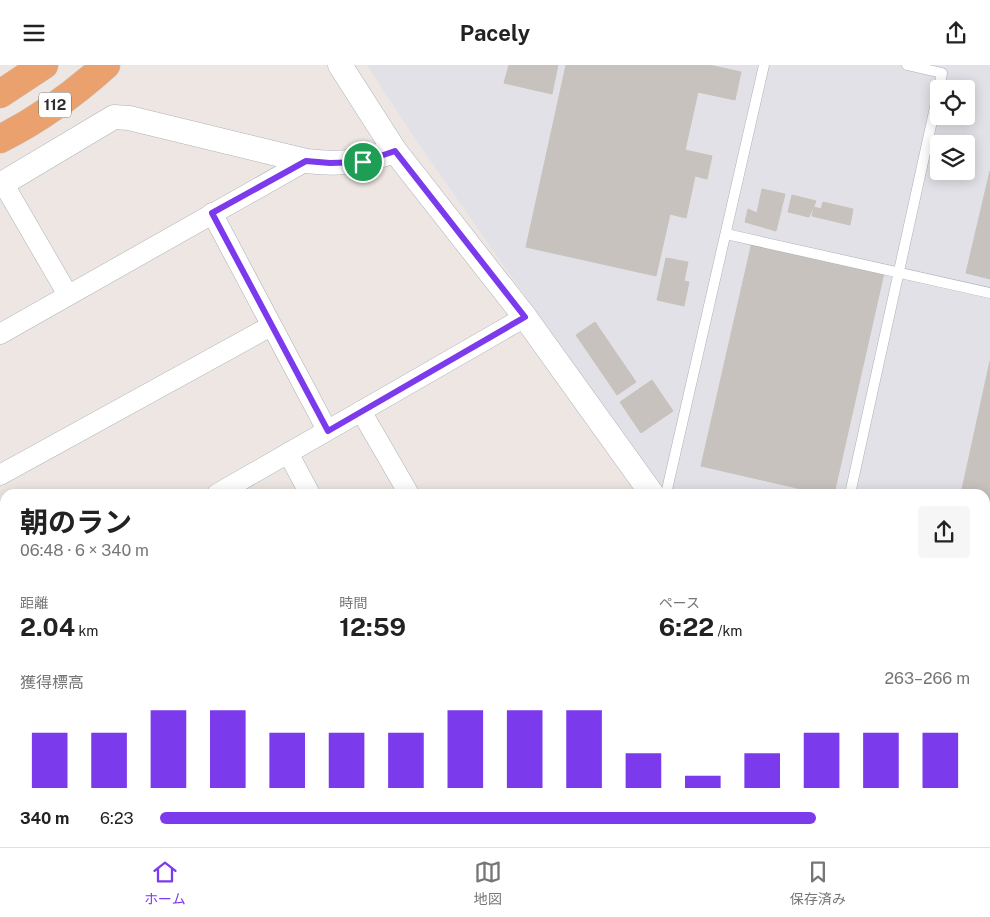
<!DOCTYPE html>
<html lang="ja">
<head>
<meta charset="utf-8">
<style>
  :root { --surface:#fff; --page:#f6f6f6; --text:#222; --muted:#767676; --line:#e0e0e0; --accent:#7c3aed }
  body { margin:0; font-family:"Public Sans","Noto Sans JP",sans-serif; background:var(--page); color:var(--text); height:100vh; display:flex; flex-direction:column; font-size:19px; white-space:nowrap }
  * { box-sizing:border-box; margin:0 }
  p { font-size:16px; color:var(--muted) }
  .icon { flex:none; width:28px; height:28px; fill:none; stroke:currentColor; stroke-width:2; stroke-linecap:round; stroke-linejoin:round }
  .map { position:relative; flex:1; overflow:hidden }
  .drawer { position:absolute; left:0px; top:424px; width:990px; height:359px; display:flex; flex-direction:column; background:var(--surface); border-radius:15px 15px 0 0; box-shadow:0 2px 12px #0003 }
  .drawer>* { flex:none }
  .buttons { position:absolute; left:930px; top:15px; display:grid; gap:10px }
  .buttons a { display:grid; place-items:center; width:45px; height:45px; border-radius:5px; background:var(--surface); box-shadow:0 2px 12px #0003; font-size:25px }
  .pin { position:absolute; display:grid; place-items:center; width:42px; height:42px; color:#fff; margin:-21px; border:2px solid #fff; border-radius:50%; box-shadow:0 1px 5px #0007 }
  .round { display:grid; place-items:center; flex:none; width:52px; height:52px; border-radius:5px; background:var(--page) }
  .headline { display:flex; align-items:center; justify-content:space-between; height:85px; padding:0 20px }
  h1 { font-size:28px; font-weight:700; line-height:38px }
  .figures { display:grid; grid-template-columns:repeat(3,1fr); gap:8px; height:85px; padding:5px 20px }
  .figures div { display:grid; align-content:center }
  .figures b { font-size:25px; font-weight:700 }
  .figures small { font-size:14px; font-weight:400 }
  .figures p { font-size:14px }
  .chart { height:140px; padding:10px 20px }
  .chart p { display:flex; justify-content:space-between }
  .chart svg { width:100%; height:90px; margin-top:5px; stroke:var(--accent); stroke-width:6 }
  ul { padding:0 20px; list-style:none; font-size:16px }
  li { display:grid; grid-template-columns:80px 60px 1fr; align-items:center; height:38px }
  li i { height:12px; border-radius:6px; background:var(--accent) }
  header { display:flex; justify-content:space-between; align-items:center; height:65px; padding:0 20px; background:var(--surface); font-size:22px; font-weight:700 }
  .tab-bar { display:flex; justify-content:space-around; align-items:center; height:70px; border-top:1px solid var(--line); background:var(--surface); font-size:14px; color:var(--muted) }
  .tab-bar a { display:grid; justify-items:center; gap:2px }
  .tab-bar .current { color:var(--accent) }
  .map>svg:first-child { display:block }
  .industrial { fill:#e2e1e7; fill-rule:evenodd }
  .building { fill:#c7c2bd; stroke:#c9c2bb }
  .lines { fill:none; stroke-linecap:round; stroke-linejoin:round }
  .service-casing { stroke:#aeb2b8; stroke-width:11 }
  .minor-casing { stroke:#aeb2b8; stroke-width:21 }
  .tertiary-casing { stroke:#aeb2b8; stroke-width:25 }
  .trunk-casing { stroke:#c4c4c4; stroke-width:29 }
  .service { stroke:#fff; stroke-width:10 }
  .minor { stroke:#fff; stroke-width:20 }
  .tertiary { stroke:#fff; stroke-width:24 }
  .trunk { stroke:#eaa16d; stroke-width:28 }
  .route-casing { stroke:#fff; stroke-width:10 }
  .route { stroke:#7c3aed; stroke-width:6 }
  .labels { text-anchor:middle; stroke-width:4; stroke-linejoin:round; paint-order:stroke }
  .shield { fill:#fff; stroke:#6d6d6d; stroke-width:1 }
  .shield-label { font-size:15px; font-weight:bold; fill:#2e2e2e }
</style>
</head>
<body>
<header><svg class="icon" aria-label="menu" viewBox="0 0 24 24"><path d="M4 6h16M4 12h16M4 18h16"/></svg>Pacely<svg class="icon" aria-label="share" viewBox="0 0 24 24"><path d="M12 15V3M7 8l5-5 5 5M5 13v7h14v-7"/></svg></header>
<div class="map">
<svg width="990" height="782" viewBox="0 0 990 782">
  <rect width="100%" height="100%" fill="#ede6e2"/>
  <path class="industrial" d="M367 0H990V537L985 536V429H663L414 72ZM939 24H966V51H939ZM939 79H966V106H939Z"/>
  <g class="building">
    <path d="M509 0H558L552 29 504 18Z"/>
    <path d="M566 0H709L741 7 735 35 698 27 685 85 712 91 707 114 695 111 686 153 670 149 656 211 526 182Z"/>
    <path d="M990 106V214L966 208Z"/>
    <path d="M762 124 785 129 776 166 745 157 748 144 757 148Z"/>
    <path d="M792 130 816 136 809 152 788 147Z"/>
    <path d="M823 137 853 144 850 160 812 151 814 142 821 144Z"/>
    <path d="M752 177 884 208 834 429H823L701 401Z"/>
    <path d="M666 193 688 197 684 216 689 217 684 241 657 235Z"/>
    <path d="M595 257 636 317 617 330 576 270Z"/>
    <path d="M990 296V461L985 459V429H961Z"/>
    <path d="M652 315 673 346 641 368 620 337Z"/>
    <path d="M627 778H672L675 782H619Z"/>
    <path d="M685 778H847L849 782H688Z"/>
  </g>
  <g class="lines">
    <defs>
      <g id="service">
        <path d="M907 0 942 8 939 24"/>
        <path d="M726 169 990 228"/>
        <path d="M666 429 764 0"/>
        <path d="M850 429 939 24"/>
      </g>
      <g id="minor">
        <path d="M3 118 68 230"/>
        <path d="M212 148 327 365"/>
        <path d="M0 269 306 96"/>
        <path d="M361 346 409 429"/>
        <path d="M288 388 310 429"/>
        <path d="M0 410 271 261"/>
        <path d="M217 429 525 252"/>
        <path d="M0 446 5 454"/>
        <path d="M0 551 5 548"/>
        <path d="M0 643 5 652"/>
        <path d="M191 778 193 782"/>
        <path d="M305 778 308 782"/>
        <path d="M526 778 529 782"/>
        <path d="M858 778 861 782"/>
        <path d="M333 782 341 778"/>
        <path d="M578 782 586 778"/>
      </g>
      <g id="tertiary">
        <path d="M340 0 395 86 525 252 652 429"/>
        <path d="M0 120 114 52 129 53 306 96C342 100 361 97 395 86"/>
        <path d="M985 552 990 554"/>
      </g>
      <g id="trunk">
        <path d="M0 29 44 0"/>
        <path d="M0 74C38 55 75 28 106 0"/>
      </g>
    </defs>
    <use href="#service" class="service-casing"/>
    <use href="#minor" class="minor-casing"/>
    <use href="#tertiary" class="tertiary-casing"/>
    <use href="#trunk" class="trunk-casing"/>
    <use href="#service" class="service"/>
    <use href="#minor" class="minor"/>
    <use href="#tertiary" class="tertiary"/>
    <use href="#trunk" class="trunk"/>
  </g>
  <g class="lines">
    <defs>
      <path id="route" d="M395 86 525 252 328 366 212 148 306 96 330 98 363 97Z"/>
    </defs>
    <use href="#route" class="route-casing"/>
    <use href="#route" class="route"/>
  </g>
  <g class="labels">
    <rect class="shield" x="39" y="27.5" width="32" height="25" rx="4"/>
    <g class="shield-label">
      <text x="55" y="45">112</text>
    </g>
  </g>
</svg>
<div class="buttons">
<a><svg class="icon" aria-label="locate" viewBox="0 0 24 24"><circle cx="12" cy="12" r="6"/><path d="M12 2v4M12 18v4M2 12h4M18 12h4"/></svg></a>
<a><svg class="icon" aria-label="layers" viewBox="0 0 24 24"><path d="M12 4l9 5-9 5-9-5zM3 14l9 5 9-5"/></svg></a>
</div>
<div class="pin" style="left:363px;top:97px;background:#1e9e55"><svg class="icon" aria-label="arrive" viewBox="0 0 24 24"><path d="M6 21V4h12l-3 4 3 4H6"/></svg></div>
<section class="drawer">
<div class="headline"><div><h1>朝のラン</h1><p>06:48 · 6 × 340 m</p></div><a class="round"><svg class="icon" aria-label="share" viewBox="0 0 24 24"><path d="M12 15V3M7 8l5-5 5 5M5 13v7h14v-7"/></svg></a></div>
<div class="figures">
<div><p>距離</p><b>2.04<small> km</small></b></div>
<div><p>時間</p><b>12:59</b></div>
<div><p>ペース</p><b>6:22<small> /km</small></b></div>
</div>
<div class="chart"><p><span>獲得標高</span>263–266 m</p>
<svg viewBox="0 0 160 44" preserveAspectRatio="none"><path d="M5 44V17M15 44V17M25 44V6M35 44V6M45 44V17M55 44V17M65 44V17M75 44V6M85 44V6M95 44V6M105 44V27M115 44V38M125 44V27M135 44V17M145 44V17M155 44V17"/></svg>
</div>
<ul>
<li><b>340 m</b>6:23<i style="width:81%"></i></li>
</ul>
</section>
</div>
<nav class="tab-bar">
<a class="current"><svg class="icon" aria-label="home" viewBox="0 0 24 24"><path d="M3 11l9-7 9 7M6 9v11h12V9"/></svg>ホーム</a>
<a><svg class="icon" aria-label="map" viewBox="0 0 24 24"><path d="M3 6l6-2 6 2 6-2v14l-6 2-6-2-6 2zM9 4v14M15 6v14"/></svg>地図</a>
<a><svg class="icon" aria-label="saved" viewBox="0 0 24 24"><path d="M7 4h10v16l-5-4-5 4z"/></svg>保存済み</a>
</nav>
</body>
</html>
